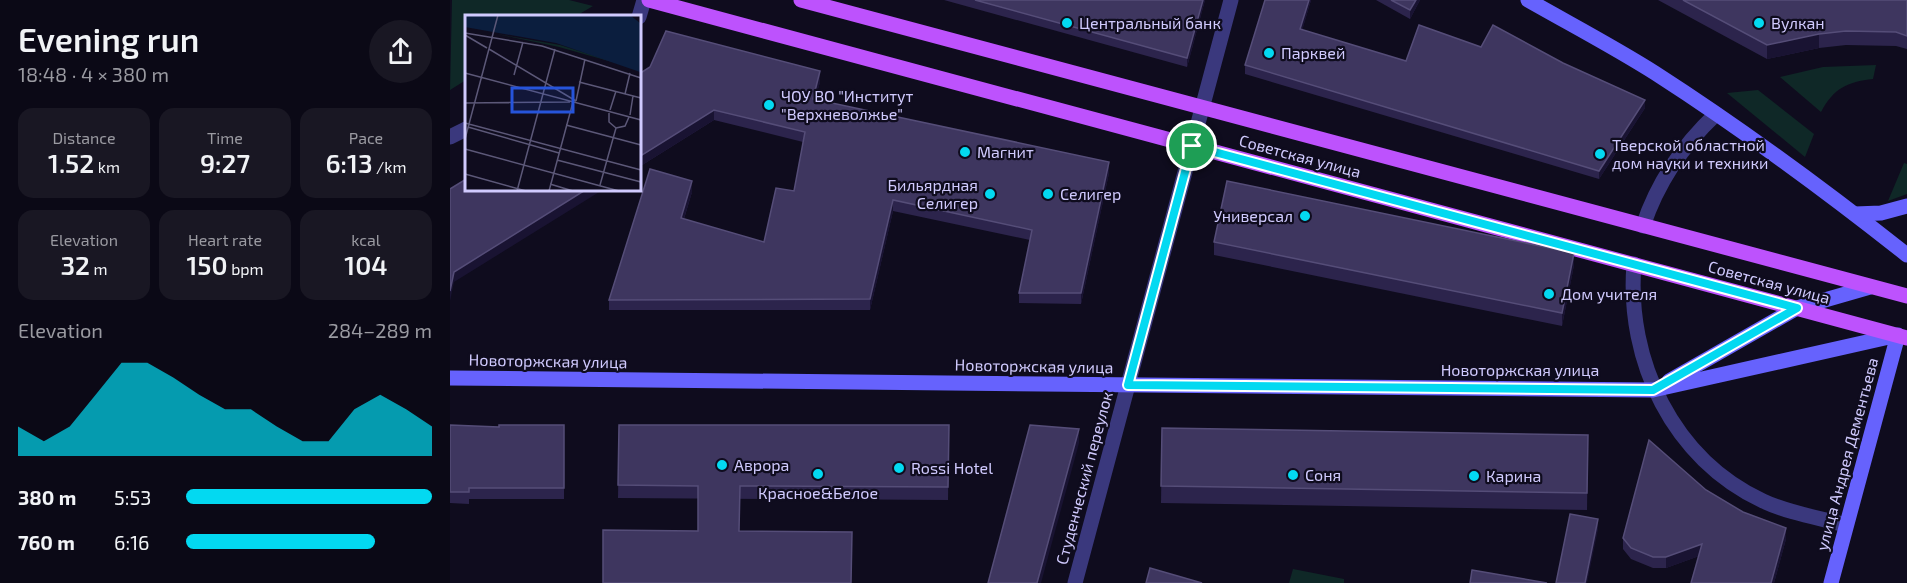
<!DOCTYPE html>
<html lang="en">
<head>
<meta charset="utf-8">
<style>
  :root { --surface:#0b0916; --page:#191723; --text:#f1f3f6; --muted:#9a9aa1; --accent:#03d9f1 }
  body { margin:0; font-family:"Exo 2",sans-serif; background:var(--page); color:var(--text); height:100vh; display:flex; flex-direction:column; font-size:22px; white-space:nowrap }
  * { box-sizing:border-box; margin:0 }
  p { font-size:20px; color:var(--muted) }
  .icon { flex:none; width:33px; height:33px; fill:none; stroke:currentColor; stroke-width:2; stroke-linecap:round; stroke-linejoin:round }
  .map { position:relative; flex:1; overflow:hidden }
  .sheet { display:flex; flex-direction:column; background:var(--surface); width:450px }
  .sheet>* { flex:none }
  .pin { position:absolute; display:grid; place-items:center; width:51px; height:51px; color:#fff; margin:-26px; border:3px solid #fff; border-radius:50%; box-shadow:0 2px 6px #0007 }
  .round { display:grid; place-items:center; flex:none; width:63px; height:63px; border-radius:32px; background:var(--page) }
  .summary { display:flex; align-items:center; justify-content:space-between; height:102px; padding:0 18px }
  h1 { font-size:33px; font-weight:600; line-height:45px }
  .metrics { display:grid; grid-template-columns:repeat(3,1fr); gap:9px; height:102px; padding:6px 18px }
  .metrics div { display:grid; align-content:center; border-radius:15px; background:var(--page); text-align:center }
  .metrics b { font-size:26px; font-weight:600 }
  .metrics small { font-size:16px; font-weight:400 }
  .metrics p { font-size:16px }
  .chart { height:168px; padding:12px 18px }
  .chart p { display:flex; justify-content:space-between }
  .chart svg { width:100%; height:108px; margin-top:6px; fill:var(--accent); opacity:.7 }
  ul { padding:0 18px; list-style:none; font-size:20px }
  li { display:grid; grid-template-columns:96px 72px 1fr; align-items:center; height:45px }
  li i { height:15px; border-radius:8px; background:var(--accent) }
  main { display:flex; flex:1; min-height:0 }
  .map>svg:first-child { display:block }
  .green { fill:#0f2827 }
  .lines { fill:none; stroke-linecap:round; stroke-linejoin:round }
  .street { stroke:#3a387d; stroke-width:15 }
  .secondary { stroke:#6662fd; stroke-width:15 }
  .primary { stroke:#bd52fd; stroke-width:15 }
  .wall { fill:#2c244c }
  .shaded-wall { fill:#191332 }
  .building { fill:#3e365f; stroke:#554d78; stroke-width:1.5 }
  .route-casing { stroke:#fff; stroke-width:12 }
  .route { stroke:#03d9f1; stroke-width:8 }
  .poi-dot { fill:#03d9f1; stroke:#0f0c1e; stroke-width:2 }
  .labels { text-anchor:middle; stroke-width:4.5; stroke-linejoin:round; paint-order:stroke }
  .poi-label { font-size:16px; fill:#d0cafe; stroke:#0f0c1e; text-anchor:start }
  .street-label { font-size:16px; fill:#d0cafe; stroke:#0f0c1e }
  .inset-road { fill:none; stroke:#5c5878; stroke-width:1.5 }
  .view { fill:#2654da; fill-opacity:0.15; stroke:#2654da; stroke-width:3 }
  .inset-edge { fill:none; stroke:#d0cafe; stroke-width:3 }
</style>
</head>
<body>
<main>
<section class="sheet">
<div class="summary"><div><h1>Evening run</h1><p>18:48 · 4 × 380 m</p></div><a class="round"><svg class="icon" aria-label="share" viewBox="0 0 24 24"><path d="M12 15V3M7 8l5-5 5 5M5 13v7h14v-7"/></svg></a></div>
<div class="metrics">
<div><p>Distance</p><b>1.52<small> km</small></b></div>
<div><p>Time</p><b>9:27</b></div>
<div><p>Pace</p><b>6:13<small> /km</small></b></div>
</div>
<div class="metrics">
<div><p>Elevation</p><b>32<small> m</small></b></div>
<div><p>Heart rate</p><b>150<small> bpm</small></b></div>
<div><p>kcal</p><b>104</b></div>
</div>
<div class="chart"><p><span>Elevation</span>284–289 m</p>
<svg viewBox="0 0 160 44" preserveAspectRatio="none"><path d="M0 44V32L10 38L20 32L30 19L40 6L50 6L60 12L70 19L80 25L90 25L100 32L110 38L120 38L130 25L140 19L150 25L160 32V44z"/></svg>
</div>
<ul>
<li><b>380 m</b>5:53<i style="width:100%"></i></li>
<li><b>760 m</b>6:16<i style="width:77%"></i></li>
</ul>
</section>
<div class="map">
<svg width="1457" height="583" viewBox="0 0 1457 583">
  <rect width="100%" height="100%" fill="#0f0c1e"/>
  <g class="green">
    <path d="M2 0H119L143 6 126 16H16V80L0 90Z"/>
    <path d="M1426 65 1423 79C1397 82 1384 88 1371 112L1330 77 1373 67Z"/>
    <path d="M1308 90 1364 134 1355 157 1277 93Z"/>
    <path d="M1454 163 1457 164V194L1438 201Z"/>
    <path d="M843 569 894 579V583H839Z"/>
  </g>
  <g class="lines">
    <g class="street">
      <path d="M189 17 194 0"/>
      <path d="M0 137 16 129"/>
      <path d="M1193 226C1208 181 1232 146 1266 114"/>
      <path d="M1184 264C1176 361 1223 459 1313 501 1338 513 1370 518 1396 525"/>
      <path d="M625 583 781 0"/>
    </g>
    <g class="secondary">
      <path d="M1078 0C1120 24 1164 47 1205 73 1292 129 1376 191 1457 255"/>
      <path d="M1405 214 1431 213 1457 206"/>
      <path d="M0 378 1203 390 1448 335 1381 583"/>
      <path d="M1219 381 1347 308 1420 287"/>
    </g>
    <g class="primary">
      <path d="M199 0 1457 338"/>
      <path d="M351 0 1457 296"/>
    </g>
  </g>
  <g class="wall">
    <path d="M494 0H755L737 67Z"/>
    <path d="M815 0H861L852 30 956 61 1195 108 1149 179 795 74V65Z"/>
    <path d="M926 0H970L960 19Z"/>
    <path d="M1208 0H1457V49L1446 46 1396 45 1369 48 1317 59Z"/>
    <path d="M189 74 370 82 365 99 659 173 631 304 569 303V293L580 240 443 211 420 310H159V300L242 192 234 219 314 242 344 191 353 142 264 120 189 167Z"/>
    <path d="M764 242 1124 265 1112 326 764 255Z"/>
    <path d="M0 425 49 427 114 425V499H19V504L0 503Z"/>
    <path d="M169 425H499L498 500 168 498Z"/>
    <path d="M712 428 1138 435 1137 510 711 503Z"/>
    <path d="M1256 490 1336 539 1324 583H1241L1249 556 1216 568H1203L1181 559 1173 549V538Z"/>
  </g>
  <g class="shaded-wall">
    <path d="M753 0H755L737 67V58Z"/>
    <path d="M859 0H861L850 38V29Z"/>
    <path d="M966 0H970L960 19V10Z"/>
    <path d="M1369 34V48L1317 59V45Z"/>
    <path d="M370 71V82L363 109V99Z"/>
    <path d="M1195 100V108L1149 179V171Z"/>
    <path d="M264 110V120L189 167V157Z"/>
    <path d="M659 162V173L631 304V293Z"/>
    <path d="M242 181V192L231 228V218Z"/>
    <path d="M137 189H154L4 282 0 301V291L4 272Z"/>
    <path d="M443 200V211L420 310V299Z"/>
    <path d="M1124 253V265L1112 326V313Z"/>
    <path d="M629 429V443L591 583H587Z"/>
    <path d="M1148 519V530L1137 583H1135Z"/>
    <path d="M1336 528V539L1324 583H1321Z"/>
    <path d="M1252 544V555L1216 568V557Z"/>
  </g>
  <g class="building">
    <path d="M525 0H753L737 58Z"/>
    <path d="M815 0H859L850 29 956 61 969 25 1031 47 1043 25 1113 63 1195 100 1149 171 795 65Z"/>
    <path d="M941 0H966L960 10Z"/>
    <path d="M1233 0H1457V36L1446 32 1396 31 1369 34 1317 45Z"/>
    <path d="M216 31 370 71 363 99 659 162 631 293H569L582 230 443 200 420 299 159 300 200 169 242 181 231 218 314 242 326 188 344 191 355 132 264 110 189 157V74L200 67Z"/>
    <path d="M16 179V189H137L4 272 0 291V189Z"/>
    <path d="M777 181 1124 253 1112 313 764 242Z"/>
    <path d="M0 425 49 427V425H114V488H19V492H0Z"/>
    <path d="M169 425H499L498 487 290 486 289 531 402 532 401 583H153V530L248 531V486L168 485Z"/>
    <path d="M580 425 629 429 587 583H538Z"/>
    <path d="M712 428 1138 435 1137 493 711 486Z"/>
    <path d="M1199 440 1256 490 1293 512 1336 528 1321 583H1241L1252 544 1216 557H1203L1181 548 1173 538Z"/>
    <path d="M1120 514 1148 519 1135 583H1106Z"/>
    <path d="M700 568 752 583H696Z"/>
    <path d="M1022 570 1097 583H1020Z"/>
  </g>
  <g class="lines">
    <defs>
      <path id="route" d="M742 146 1347 308 1203 390 678 385Z"/>
    </defs>
    <use href="#route" class="route-casing"/>
    <use href="#route" class="route"/>
  </g>
  <g class="poi-dot">
    <circle cx="617" cy="23" r="6"/>
    <circle cx="1309" cy="23" r="6"/>
    <circle cx="819" cy="53" r="6"/>
    <circle cx="319" cy="105" r="6"/>
    <circle cx="515" cy="152" r="6"/>
    <circle cx="1150" cy="154" r="6"/>
    <circle cx="540" cy="194" r="6"/>
    <circle cx="598" cy="194" r="6"/>
    <circle cx="855" cy="216" r="6"/>
    <circle cx="1099" cy="294" r="6"/>
    <circle cx="272" cy="465" r="6"/>
    <circle cx="449" cy="468" r="6"/>
    <circle cx="368" cy="474" r="6"/>
    <circle cx="843" cy="475" r="6"/>
    <circle cx="1024" cy="476" r="6"/>
  </g>
  <g class="labels">
    <g class="poi-label">
      <text x="629" y="29">Центральный банк</text>
      <text x="1321" y="29">Вулкан</text>
      <text x="831" y="59">Парквей</text>
      <text x="331" y="102">ЧОУ ВО "Институт<tspan x="331" dy="18">"Верхневолжье"</tspan></text>
      <text x="1162" y="151">Тверской областной<tspan x="1162" dy="18">дом науки и техники</tspan></text>
      <text x="527" y="158">Магнит</text>
      <text x="528" y="191" text-anchor="end">Бильярдная<tspan x="528" dy="18">Селигер</tspan></text>
      <text x="610" y="200">Селигер</text>
      <text x="843" y="222" text-anchor="end">Универсал</text>
      <text x="1111" y="300">Дом учителя</text>
      <text x="284" y="471">Аврора</text>
      <text x="461" y="474">Rossi Hotel</text>
      <text x="855" y="481">Соня</text>
      <text x="1036" y="482">Карина</text>
      <text x="368" y="499" text-anchor="middle">Красное&amp;Белое</text>
    </g>
    <g class="street-label">
      <text transform="translate(850 156) rotate(15)" y="6">Советская улица</text>
      <text transform="translate(1319 282) rotate(15)" y="6">Советская улица</text>
      <text transform="translate(98 361) rotate(1)" y="6">Новоторжская улица</text>
      <text transform="translate(584 366) rotate(1)" y="6">Новоторжская улица</text>
      <text x="1070" y="376">Новоторжская улица</text>
      <text transform="translate(1397 454) rotate(-75)" y="6">улица Андрея Дементьева</text>
      <text transform="translate(634 478) rotate(-75)" y="6">Студенческий переулок</text>
    </g>
  </g>
  <g transform="translate(15 15)">
    <rect width="176" height="176" fill="#0f0c1e"/>
    <path d="M32 19 95 30 165 52 94 32Z" fill="#0f2827"/>
    <path d="M0 0H165L175 8V57L91 28 0 12Z" fill="#0b1e3e"/>
    <path class="inset-road" d="M0 18 77 31 176 63M0 20 22 33M24 34 111 86M0 58 176 105M49 60 58 27M114 67 176 83M160 79 165 58M111 86 120 44M0 88 105 87M145 95 151 76M144 98V107L151 113M165 100 168 81M0 108 176 155M101 110 176 130M3 112 94 138M151 113 160 111 164 102M0 124 33 0M0 134 154 176M92 145 176 167M0 159 61 176M85 169 108 176M135 170 151 113M52 176 90 34M84 176 108 87"/>
    <path class="view" d="M47 73H108V97H47Z"/>
    <rect width="176" height="176" class="inset-edge"/>
  </g>
</svg>
<div class="pin" style="left:742px;top:146px;background:#1e9e55"><svg class="icon" aria-label="arrive" viewBox="0 0 24 24"><path d="M6 21V4h12l-3 4 3 4H6"/></svg></div>
</div>
</main>
</body>
</html>
